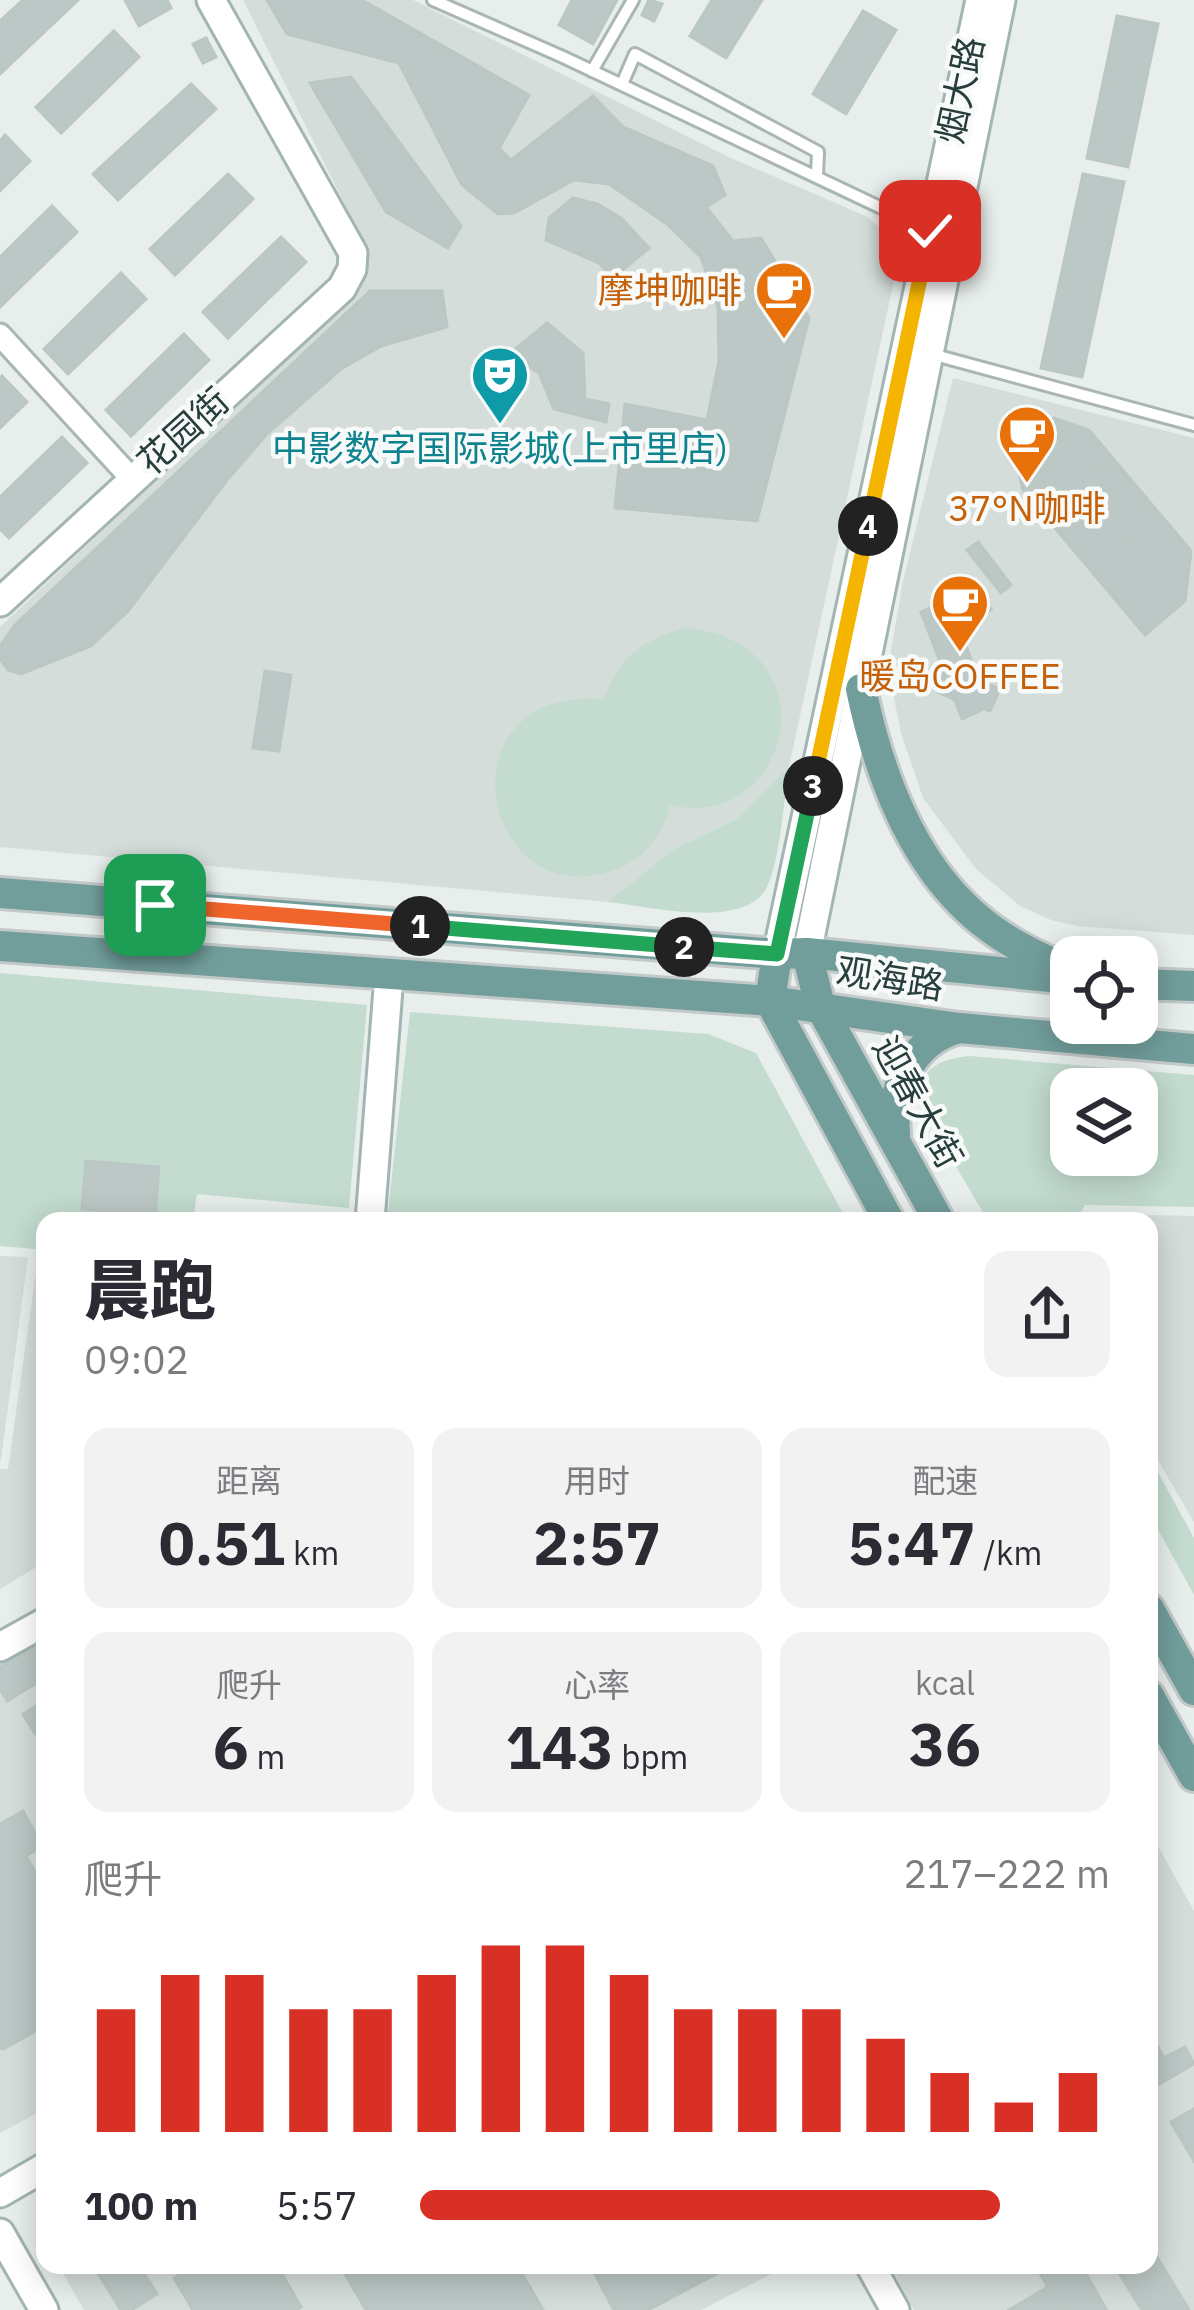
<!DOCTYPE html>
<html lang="zh">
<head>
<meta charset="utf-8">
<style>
  :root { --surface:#fff; --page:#f2f2f3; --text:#2b2b33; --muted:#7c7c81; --accent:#d93025 }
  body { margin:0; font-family:"IBM Plex Sans","Noto Sans SC",sans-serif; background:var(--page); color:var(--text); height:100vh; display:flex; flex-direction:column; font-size:45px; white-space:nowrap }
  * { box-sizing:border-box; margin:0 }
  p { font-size:39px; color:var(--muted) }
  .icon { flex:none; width:66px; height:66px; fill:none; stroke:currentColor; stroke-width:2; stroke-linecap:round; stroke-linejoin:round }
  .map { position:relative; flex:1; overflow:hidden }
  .details { position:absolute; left:36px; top:1212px; width:1122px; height:1062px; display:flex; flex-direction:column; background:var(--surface); border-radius:24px; box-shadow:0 6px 30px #0003 }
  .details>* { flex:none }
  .buttons { position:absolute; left:1050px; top:936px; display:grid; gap:24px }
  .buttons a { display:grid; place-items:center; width:108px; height:108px; border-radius:24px; background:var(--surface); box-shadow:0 6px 30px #0003; font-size:60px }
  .pin { position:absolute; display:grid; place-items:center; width:102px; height:102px; color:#fff; margin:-51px; border-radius:24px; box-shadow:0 6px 18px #0006 }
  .km { position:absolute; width:60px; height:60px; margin:-30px; border-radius:50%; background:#222; color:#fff; font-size:33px; line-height:60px; text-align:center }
  .round { display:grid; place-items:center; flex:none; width:126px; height:126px; border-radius:24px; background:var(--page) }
  .summary { display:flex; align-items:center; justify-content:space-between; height:204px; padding:0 48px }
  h1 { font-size:66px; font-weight:800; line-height:90px }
  .stats { display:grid; grid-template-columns:repeat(3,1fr); gap:18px; height:204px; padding:12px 48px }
  .stats div { display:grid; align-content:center; border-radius:24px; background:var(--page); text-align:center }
  .stats b { font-size:60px; font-weight:800 }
  .stats small { font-size:33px; font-weight:400 }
  .stats p { font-size:33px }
  .chart { height:336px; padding:24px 48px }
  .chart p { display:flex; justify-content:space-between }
  .chart svg { width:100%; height:216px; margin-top:12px; stroke:var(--accent); stroke-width:6 }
  ul { padding:0 48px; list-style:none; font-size:39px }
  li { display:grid; grid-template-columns:192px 144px 1fr; align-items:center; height:90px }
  li i { height:30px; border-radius:15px; background:var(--accent) }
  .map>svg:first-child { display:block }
  .built { fill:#d5dddb }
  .green { fill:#c3dccf; fill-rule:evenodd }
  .building { fill:#bcc8c6; stroke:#bac7c4; stroke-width:3 }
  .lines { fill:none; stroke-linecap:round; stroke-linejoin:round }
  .lane-casing { stroke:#aab6b4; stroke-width:16 }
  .street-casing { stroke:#aab6b4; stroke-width:27 }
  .secondary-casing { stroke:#a3b5b2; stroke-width:33 }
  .primary-casing { stroke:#c3c9c8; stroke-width:36 }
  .lane { stroke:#fff; stroke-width:10 }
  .street { stroke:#fff; stroke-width:21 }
  .secondary { stroke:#fff; stroke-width:27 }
  .primary { stroke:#719e9b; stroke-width:30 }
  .split-1-casing { stroke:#fff; stroke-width:24 }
  .split-2-casing { stroke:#fff; stroke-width:24 }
  .split-3-casing { stroke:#fff; stroke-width:24 }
  .split-4-casing { stroke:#fff; stroke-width:24 }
  .split-5-casing { stroke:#fff; stroke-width:24 }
  .split-1 { stroke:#f0652b; stroke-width:15 }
  .split-2 { stroke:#22a559; stroke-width:15 }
  .split-3 { stroke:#22a559; stroke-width:15 }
  .split-4 { stroke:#f5b400; stroke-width:15 }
  .split-5 { stroke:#f5b400; stroke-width:15 }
  .labels { text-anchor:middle; stroke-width:9; stroke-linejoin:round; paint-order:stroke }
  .street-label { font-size:36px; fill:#273e3c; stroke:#f7faf9 }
  .food-label { font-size:36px; fill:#c56008; stroke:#f7faf9 }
  .culture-label { font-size:36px; fill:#0d838f; stroke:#f7faf9 }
</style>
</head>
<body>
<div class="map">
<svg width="1194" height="2310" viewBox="0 0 1194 2310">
  <rect width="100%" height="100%" fill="#e7eeec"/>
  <g class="built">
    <path d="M243 0H413L731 158 868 217 901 248 789 767 737 819 672 850 608 902 0 847V627L354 295 366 272 369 253Z"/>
    <path d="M953 378 1194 438V935L1077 926 1051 920 1020 906 976 869 923 798 901 733 888 668 903 581Z"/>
    <path d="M1102 1214 1194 1216V1522L1149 1445V1221H1098Z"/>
    <path d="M0 1256 28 1257 1 1460H0Z"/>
    <path d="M37 1265 45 1266V1562L0 1589V1469H8Z"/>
    <path d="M45 1638V2109L0 2133V1663Z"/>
    <path d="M1149 1830 1194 1911V2310H914L890 2265H1149Z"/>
    <path d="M58 2265H789L701 2310H84Z"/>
  </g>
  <g class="green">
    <path d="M687 628C837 643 790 834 670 805 664 832 646 857 620 868 481 924 435 685 604 699 620 657 643 638 687 628Z"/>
    <path d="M789 767C784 798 780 861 767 887 745 931 648 906 608 902L672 850 737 819Z"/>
    <path d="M0 973 367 1005 349 1208 197 1194 193 1221H45V1250L0 1246Z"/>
    <path d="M410 1012 708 1034 756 1053 847 1221H387Z"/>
    <path d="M970 1056 1194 1075V1207L1085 1205 1075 1221H988L921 1107C915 1070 938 1059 970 1056ZM1071 1089H1137V1155H1071Z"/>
    <path d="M1149 1456 1194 1538V1595L1149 1513Z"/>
  </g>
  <g class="building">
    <path d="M23 0H78L0 74V21Z"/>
    <path d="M125 0H167L171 8 139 26Z"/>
    <path d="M267 0H362L529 95 499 148 511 160 593 96 623 127 713 166 725 195 706 207 733 241 761 238 809 318 757 521 615 508 625 404 707 420 719 361 718 307 701 257 667 224 609 184 574 180 514 213 498 214 462 185 399 63 287 34Z"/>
    <path d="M572 0H617L593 44 559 25Z"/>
    <path d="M649 0 662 4 654 21 642 15Z"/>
    <path d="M712 0H762L726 58 690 36Z"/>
    <path d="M863 11 896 30 846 114 813 94Z"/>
    <path d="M1117 16 1158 24 1128 167 1087 158Z"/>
    <path d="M114 31 139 57 61 133 36 107Z"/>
    <path d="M206 38 216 57 203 63 193 44Z"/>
    <path d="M351 77 461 226 448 248 386 212 310 83Z"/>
    <path d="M191 84 216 109 118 200 93 174Z"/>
    <path d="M5 135 30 161 0 191V141Z"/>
    <path d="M228 174 253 199 175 275 150 249Z"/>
    <path d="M1083 174 1124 182 1082 377 1041 368Z"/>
    <path d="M573 198 597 204 621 218 649 248 613 278 599 263 546 240 549 218Z"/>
    <path d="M52 206 77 232 0 307V257Z"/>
    <path d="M281 237 306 262 228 338 203 312Z"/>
    <path d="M121 273 146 299 68 374 44 349Z"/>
    <path d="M370 291H442L447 327 381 346 341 369 268 433 227 480 128 611 91 646 21 674 8 670 0 659 1 645 15 625Z"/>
    <path d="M547 323 583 353 585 399 609 404 606 422 554 409 539 373 509 354Z"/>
    <path d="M184 334 209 360 131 436 106 410Z"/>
    <path d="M2 376 27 402 0 428V378Z"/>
    <path d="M1054 418 1089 430 1191 551 1185 601 1145 635 1023 490 1014 452Z"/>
    <path d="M62 437 87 463 9 538 0 529V497Z"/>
    <path d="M1101 459 1149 516 1090 567 1041 510Z"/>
    <path d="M978 542 1011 585 1001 593 967 550Z"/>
    <path d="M972 591 991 609 963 637 978 679 1000 689 990 711 984 709 962 719 955 700 936 691 944 672 921 612 946 601 950 612Z"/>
    <path d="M265 671 291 675 279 751 253 748Z"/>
    <path d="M86 1161 159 1167 155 1215 82 1209Z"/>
    <path d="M45 1640V1678L7 1701 0 1689V1667Z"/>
    <path d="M45 1701V1750L23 1714Z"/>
    <path d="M23 1811 42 1846 26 1856 45 1890V2026L3 2049 0 2048V1824Z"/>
    <path d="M1149 2031 1164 2058 1185 2047 1194 2064 1149 2090Z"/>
    <path d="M1194 2109V2161L1171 2122Z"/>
    <path d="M1149 2244 1189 2310H1142L1114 2265H1149Z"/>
    <path d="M93 2265H139L157 2294 131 2310H121Z"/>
    <path d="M197 2265H277L301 2307 295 2310H193L174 2278Z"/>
    <path d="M340 2265H517L543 2310H366Z"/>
    <path d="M590 2265H733L648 2310H614Z"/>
    <path d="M1035 2265H1081L1106 2309 1009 2310 1048 2287Z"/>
  </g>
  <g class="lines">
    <defs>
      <g id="lane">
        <path d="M433 0 563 57 928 230"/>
        <path d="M592 71 633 0"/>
        <path d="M622 84 635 54 818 152 817 175"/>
        <path d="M931 354 1194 425"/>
      </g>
      <path id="street" d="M0 335 131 478"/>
      <g id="secondary">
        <path d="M0 602 342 288 352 269 353 253 211 0"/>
        <path d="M807 953 1001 0"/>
        <path d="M777 954 980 0"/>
        <path d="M370 1221 389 976"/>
        <path d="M0 1647 45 1622"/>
        <path d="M0 2193 45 2167"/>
        <path d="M0 2233 44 2310"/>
        <path d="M870 2265 895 2310"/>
      </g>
      <g id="primary">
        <path d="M861 689C879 776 915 873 990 928 1014 946 1043 959 1071 972"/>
        <path d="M0 893 777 954 807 953 1071 979"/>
        <path d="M0 946 770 1001 959 1028 1194 1049"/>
        <path d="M807 953 820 1006 939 1221"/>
        <path d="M777 954 770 1001 889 1221"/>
        <path d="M1137 984 1194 986"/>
        <path d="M895 1134C891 1087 911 1041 959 1028"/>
        <path d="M1149 1609 1194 1690"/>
        <path d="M1149 1696 1194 1776"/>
      </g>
    </defs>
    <use href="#lane" class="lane-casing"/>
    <use href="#street" class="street-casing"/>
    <use href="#secondary" class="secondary-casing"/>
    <use href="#primary" class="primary-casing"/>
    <use href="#lane" class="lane"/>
    <use href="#street" class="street"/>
    <use href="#secondary" class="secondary"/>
    <use href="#primary" class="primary"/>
  </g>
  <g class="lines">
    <defs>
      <path id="split-1" d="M155 905 420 926"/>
      <path id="split-2" d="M420 926 684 947"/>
      <path id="split-3" d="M684 947 777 954 813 786"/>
      <path id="split-4" d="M813 786 868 526"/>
      <path id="split-5" d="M868 526 930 231"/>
    </defs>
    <use href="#split-1" class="split-1-casing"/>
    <use href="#split-2" class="split-2-casing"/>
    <use href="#split-3" class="split-3-casing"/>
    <use href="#split-4" class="split-4-casing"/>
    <use href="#split-5" class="split-5-casing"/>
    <use href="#split-1" class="split-1"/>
    <use href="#split-2" class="split-2"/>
    <use href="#split-3" class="split-3"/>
    <use href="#split-4" class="split-4"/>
    <use href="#split-5" class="split-5"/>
  </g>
  <defs>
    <symbol id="cafe-pin" viewBox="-11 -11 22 30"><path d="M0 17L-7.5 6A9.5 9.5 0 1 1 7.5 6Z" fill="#e8710a" stroke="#f7faf9"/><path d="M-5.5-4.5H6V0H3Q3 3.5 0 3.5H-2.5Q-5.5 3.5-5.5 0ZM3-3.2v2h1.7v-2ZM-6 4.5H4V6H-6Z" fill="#fff"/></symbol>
    <symbol id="theatre-pin" viewBox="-11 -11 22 30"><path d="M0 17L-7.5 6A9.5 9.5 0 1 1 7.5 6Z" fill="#0f9aa8" stroke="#f7faf9"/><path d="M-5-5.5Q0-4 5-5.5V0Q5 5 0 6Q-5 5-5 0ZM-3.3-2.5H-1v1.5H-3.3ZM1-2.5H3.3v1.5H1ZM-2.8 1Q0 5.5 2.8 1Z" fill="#fff"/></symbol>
  </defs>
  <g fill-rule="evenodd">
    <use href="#cafe-pin" x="751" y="257" width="66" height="90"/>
    <use href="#theatre-pin" x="467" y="342" width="66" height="90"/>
    <use href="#cafe-pin" x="994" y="401" width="66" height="90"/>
    <use href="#cafe-pin" x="927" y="570" width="66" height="90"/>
  </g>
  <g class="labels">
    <g class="street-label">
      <text transform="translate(960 90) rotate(-78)" y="13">烟大路</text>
      <text transform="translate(183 431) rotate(-42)" y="13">花园街</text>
      <text transform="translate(890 978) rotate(9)" y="13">观海路</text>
      <text transform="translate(918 1102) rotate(61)" y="13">迎春大街</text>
    </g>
    <g class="food-label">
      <text x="742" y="303" text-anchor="end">摩坤咖啡</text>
      <text x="1027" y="521">37°N咖啡</text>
      <text x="960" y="689">暖岛COFFEE</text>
    </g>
    <g class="culture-label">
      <text x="500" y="461">中影数字国际影城(上市里店)</text>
    </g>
  </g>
</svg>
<div class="buttons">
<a><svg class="icon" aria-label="locate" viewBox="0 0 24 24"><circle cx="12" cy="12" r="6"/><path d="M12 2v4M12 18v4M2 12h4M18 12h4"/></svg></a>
<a><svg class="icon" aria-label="layers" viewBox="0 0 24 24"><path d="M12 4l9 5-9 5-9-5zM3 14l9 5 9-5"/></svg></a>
</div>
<div class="pin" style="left:155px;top:905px;background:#1e9e55"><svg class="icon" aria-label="arrive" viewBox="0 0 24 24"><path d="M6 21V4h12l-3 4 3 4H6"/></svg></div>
<div class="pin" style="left:930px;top:231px;background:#d93025"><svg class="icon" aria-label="check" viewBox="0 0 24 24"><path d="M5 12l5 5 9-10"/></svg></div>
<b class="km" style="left:420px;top:926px">1</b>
<b class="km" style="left:684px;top:947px">2</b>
<b class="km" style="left:813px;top:786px">3</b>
<b class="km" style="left:868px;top:526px">4</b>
<section class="details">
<div class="summary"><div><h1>晨跑</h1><p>09:02</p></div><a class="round"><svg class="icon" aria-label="share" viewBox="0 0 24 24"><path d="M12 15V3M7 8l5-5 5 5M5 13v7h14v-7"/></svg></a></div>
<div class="stats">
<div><p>距离</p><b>0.51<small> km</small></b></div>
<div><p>用时</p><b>2:57</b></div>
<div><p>配速</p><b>5:47<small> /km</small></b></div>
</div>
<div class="stats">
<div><p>爬升</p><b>6<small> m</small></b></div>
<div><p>心率</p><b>143<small> bpm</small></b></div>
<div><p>kcal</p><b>36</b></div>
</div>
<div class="chart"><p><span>爬升</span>217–222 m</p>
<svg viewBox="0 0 160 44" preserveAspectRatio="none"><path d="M5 44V19M15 44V12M25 44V12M35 44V19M45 44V19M55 44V12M65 44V6M75 44V6M85 44V12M95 44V19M105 44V19M115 44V19M125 44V25M135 44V32M145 44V38M155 44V32"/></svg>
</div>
<ul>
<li><b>100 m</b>5:57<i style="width:84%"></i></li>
</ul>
</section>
</div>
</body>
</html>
